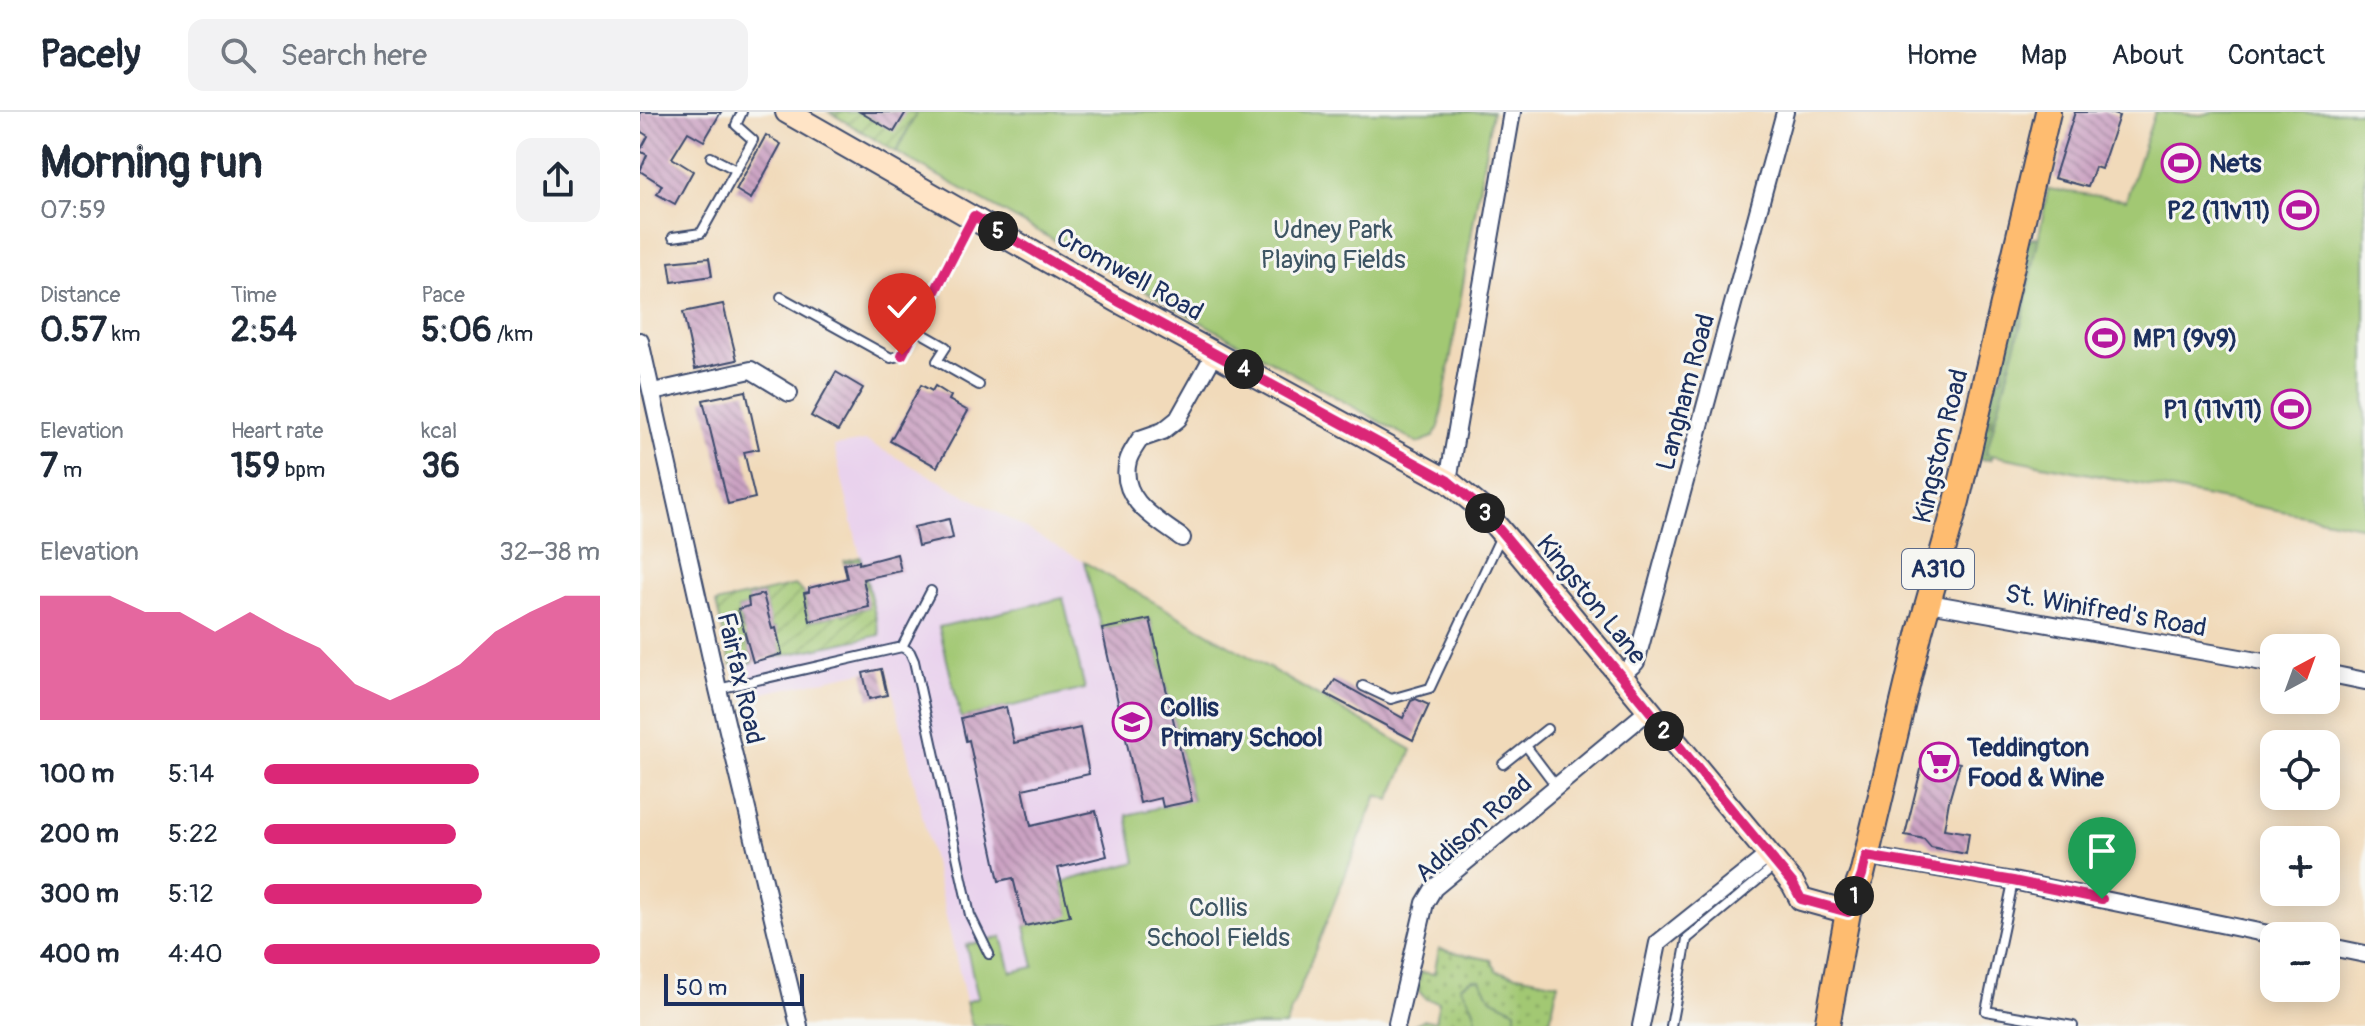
<!DOCTYPE html>
<html lang="en">
<head>
<meta charset="utf-8">
<style>
  :root { --surface:#fff; --page:#f2f2f3; --text:#1f2937; --muted:#747a83; --line:#e0e1e3; --accent:#db2777 }
  body { margin:0; font-family:Pangolin,sans-serif; background:var(--page); color:var(--text); height:100vh; display:flex; flex-direction:column; font-size:30px; white-space:nowrap }
  * { box-sizing:border-box; margin:0 }
  p { font-size:26px; color:var(--muted) }
  .icon { flex:none; width:44px; height:44px; fill:none; stroke:currentColor; stroke-width:2; stroke-linecap:round; stroke-linejoin:round }
  .map { position:relative; flex:1; overflow:hidden }
  .panel { display:flex; flex-direction:column; background:var(--surface); width:640px }
  .panel>* { flex:none }
  .needle { width:52px; rotate:41deg }
  .tools { position:absolute; left:1620px; top:522px; display:grid; gap:16px }
  .tools a { display:grid; place-items:center; width:80px; height:80px; border-radius:16px; background:var(--surface); box-shadow:0 4px 20px #0003; font-size:40px }
  .scale { position:absolute; left:24px; bottom:20px; width:140px; box-sizing:border-box; padding-left:8px; border:4px solid #1b2f5e; border-top:0; font-size:22px; line-height:28px; white-space:nowrap; color:#1b2f5e; -webkit-text-stroke:6px #f6f6f2; paint-order:stroke }
  .pin { position:absolute; display:grid; place-items:center; width:68px; height:68px; color:#fff; margin:-82px -34px; border-radius:50% 50% 50% 0; rotate:-45deg; box-shadow:0 0 8px #0007 }
  .pin .icon { rotate:45deg }
  .km { position:absolute; width:40px; height:40px; margin:-20px; border-radius:50%; background:#222; color:#fff; font-size:22px; line-height:40px; text-align:center }
  .round { display:grid; place-items:center; flex:none; width:84px; height:84px; border-radius:16px; background:var(--page) }
  .head { display:flex; align-items:center; justify-content:space-between; height:136px; padding:0 40px }
  h1 { font-size:44px; font-weight:700; line-height:60px }
  .metrics { display:grid; grid-template-columns:repeat(3,1fr); gap:12px; height:136px; padding:8px 40px }
  .metrics div { display:grid; align-content:center }
  .metrics b { font-size:34px; font-weight:700 }
  .metrics small { font-size:22px; font-weight:400 }
  .metrics p { font-size:22px }
  .chart { height:224px; padding:16px 40px }
  .chart p { display:flex; justify-content:space-between }
  .chart svg { width:100%; height:144px; margin-top:8px; fill:var(--accent); opacity:.7 }
  ul { padding:0 40px; list-style:none; font-size:26px }
  li { display:grid; grid-template-columns:128px 96px 1fr; align-items:center; height:60px }
  li i { height:20px; border-radius:10px; background:var(--accent) }
  header { display:flex; align-items:center; gap:48px; box-sizing:border-box; height:112px; padding:0 40px; background:var(--surface); border-bottom:2px solid var(--line) }
  header strong { font-size:38px }
  nav { display:flex; gap:44px; margin-inline-start:auto; font-size:28px }
  .search { width:560px; height:72px; background:var(--page); display:flex; align-items:center; gap:20px; box-sizing:border-box; padding:0 28px; border-radius:16px; color:var(--muted); font-size:30px }
  main { display:flex; flex:1; min-height:0 }
  .map>svg:first-child { display:block }
  .built { fill:#e9d2ed }
  .grass { fill:url(#grass-dots); stroke:#5e7c68; stroke-width:2 }
  .forest { fill:url(#forest-firs); stroke:#4e6e62; stroke-width:2 }
  .park { fill:#a2c873; stroke:#5e7c68; stroke-width:2 }
  .garden { fill:url(#garden-furrows); stroke:#5e7c68; stroke-width:2; fill-rule:evenodd }
  .building { fill:url(#building-back-hatch) }
  .lines { fill:none; stroke-linecap:round; stroke-linejoin:round }
  .lane-casing { stroke:#3b496c; stroke-width:12 }
  .street-casing { stroke:#3b496c; stroke-width:20 }
  .secondary-casing { stroke:#3b496c; stroke-width:26 }
  .primary-casing { stroke:#3b496c; stroke-width:28 }
  .lane { stroke:#fff; stroke-width:8 }
  .street { stroke:#fff; stroke-width:16 }
  .secondary { stroke:#ffe4c6; stroke-width:22 }
  .primary { stroke:#febc70; stroke-width:24 }
  .route-casing { stroke:#fff; stroke-width:16 }
  .route { stroke:#db2777; stroke-width:10 }
  .labels { text-anchor:middle; stroke-width:6; stroke-linejoin:round; paint-order:stroke }
  .shield { fill:#f6f6f2; stroke:#5d6b8a; stroke-width:2 }
  .shield-label { font-size:24px; font-weight:bold; fill:#1b2f5e }
  .poi-label { font-size:26px; font-weight:bold; fill:#1b2f5e; stroke:#f6f6f2; text-anchor:start }
  .park-label { font-size:26px; fill:#3d5563; stroke:#f6f6f2 }
  .street-label { font-size:26px; fill:#1b2f5e; stroke:#f6f6f2 }
</style>
</head>
<body>
<header>
<strong>Pacely</strong>
<div class="search"><svg class="icon" aria-label="search" viewBox="0 0 24 24"><circle cx="10" cy="10" r="6"/><path d="M15 15l6 6"/></svg>Search here</div>
<nav><a>Home</a><a>Map</a><a>About</a><a>Contact</a></nav>
</header>
<main>
<section class="panel">
<div class="head"><div><h1>Morning run</h1><p>07:59</p></div><a class="round"><svg class="icon" aria-label="share" viewBox="0 0 24 24"><path d="M12 15V3M7 8l5-5 5 5M5 13v7h14v-7"/></svg></a></div>
<div class="metrics">
<div><p>Distance</p><b>0.57<small> km</small></b></div>
<div><p>Time</p><b>2:54</b></div>
<div><p>Pace</p><b>5:06<small> /km</small></b></div>
</div>
<div class="metrics">
<div><p>Elevation</p><b>7<small> m</small></b></div>
<div><p>Heart rate</p><b>159<small> bpm</small></b></div>
<div><p>kcal</p><b>36</b></div>
</div>
<div class="chart"><p><span>Elevation</span>32–38 m</p>
<svg viewBox="0 0 160 44" preserveAspectRatio="none"><path d="M0 44V6L10 6L20 6L30 11L40 11L50 17L60 11L70 17L80 22L90 33L100 38L110 33L120 27L130 17L140 11L150 6L160 6V44z"/></svg>
</div>
<ul>
<li><b>100 m</b>5:14<i style="width:64%"></i></li>
<li><b>200 m</b>5:22<i style="width:57%"></i></li>
<li><b>300 m</b>5:12<i style="width:65%"></i></li>
<li><b>400 m</b>4:40<i style="width:100%"></i></li>
</ul>
</section>
<div class="map">
<svg width="1725" height="914" viewBox="0 0 1725 914">
  <defs>
    <pattern id="grass-dots" width="8" height="8" patternUnits="userSpaceOnUse" patternTransform="scale(2)"><rect width="8" height="8" fill="#a2c873"/><path d="M2 2h.1M6 6h.1" fill="none" stroke="#83a362" stroke-width="1.8" stroke-linecap="round"/></pattern>
    <pattern id="forest-firs" width="22" height="20" patternUnits="userSpaceOnUse" patternTransform="scale(2)"><rect width="22" height="20" fill="#81ac65"/><path d="M5 1l3.5 6h-7zM16 11l3.5 6h-7z" fill="#698c56"/></pattern>
    <pattern id="garden-furrows" width="10" height="10" patternUnits="userSpaceOnUse" patternTransform="scale(2)"><rect width="10" height="10" fill="#a2c873"/><path d="M-1 1l2-2M0 10L10 0M9 11l2-2" fill="none" stroke="#83a362"/></pattern>
    <pattern id="building-back-hatch" width="6" height="6" patternUnits="userSpaceOnUse" patternTransform="scale(2)"><rect width="6" height="6" fill="#cba2c2"/><path d="M-1 5l2 2M0 0l6 6M5-1l2 2" fill="none" stroke="#a484a1"/></pattern>
  </defs>
  <rect width="100%" height="100%" fill="#f6f6f2"/>
  <filter id="ink" filterUnits="userSpaceOnUse"><feTurbulence type="fractalNoise" baseFrequency=".0125" numOctaves="2"/><feDisplacementMap in="SourceGraphic" scale="16" xChannelSelector="R" yChannelSelector="G"/><feConvolveMatrix kernelMatrix="1 2 1 2 8 2 1 2 1" color-interpolation-filters="sRGB"/></filter>
  <filter id="wash" filterUnits="userSpaceOnUse"><feTurbulence type="fractalNoise" baseFrequency=".006" numOctaves="4" result="noise"/><feDisplacementMap in="SourceGraphic" scale="32" xChannelSelector="R" yChannelSelector="G"/><feGaussianBlur stdDeviation="1.8" result="paint"/><feColorMatrix in="noise" values="0 0 0 0 0 0 0 0 0 0 0 0 0 0 0 0 0 1.4 0 .05"/><feComposite in="paint" operator="in"/></filter>
  <g filter="url(#wash)">
    <rect width="100%" height="100%" fill="#f1daba"/>
    <path class="built" d="M226 329 364 404 772 638 750 688 737 683 645 914H332L247 555 114 583 107 552 239 523 194 334Z"/>
    <path class="grass" d="M799 837 851 848 857 859 918 871 909 914H771L783 908 795 909 799 890 786 887 777 877 781 860 794 862Z"/>
    <path class="forest" d="M1396 125H1407L1401 149 1393 152 1389 171 1392 177 1388 188 1384 190 1385 197 1357 334 1351 348 1337 347 1349 275 1362 264 1363 255 1359 250 1366 211 1380 194 1375 185 1379 173 1385 170 1386 158 1382 149 1386 128Z"/>
    <g class="park">
      <path d="M277 0H852L799 315 793 325 778 331 256 40Z"/>
      <path d="M1515 0 1561 3 1573 0H1725V415L1346 342 1383 206 1408 77 1486 88Z"/>
      <path d="M444 450 772 638 750 688 737 683 645 914H332L326 890 338 886 326 833 362 825 371 860 394 855 385 814 429 803 422 770 496 750 487 703 552 688 510 507 462 517Z"/>
      <path d="M423 486 445 577 321 606 299 515Z"/>
      <path d="M833 867 840 868 851 886 876 898 875 914H835C839 900 828 886 820 874Z"/>
    </g>
    <g class="garden">
      <path d="M189 0H277L256 40Z"/>
      <path d="M221 445 240 523 136 545 135 516 106 523 113 550 95 555 91 553 76 491 155 473 164 481 170 509 193 504 192 495 201 493 203 503 228 495 219 449 204 452V449ZM123 483 130 513 103 519 98 497 109 494 108 486Z"/>
    </g>
    <g id="blocks">
      <g class="building">
        <path d="M0 0H81L64 29 48 20 32 46 53 59 35 92 17 82 22 73 0 59 7 43 0 39 8 24 0 19Z"/>
        <path d="M220 0H266L254 20Z"/>
        <path d="M1435 0H1467L1479 4 1461 57 1455 55 1448 75 1414 66Z"/>
        <path d="M126 23 141 32 111 87 96 78Z"/>
        <path d="M69 146 72 164 32 170 29 150Z"/>
        <path d="M83 192 97 248 55 257 43 200Z"/>
        <path d="M196 260 223 276 198 319 171 304Z"/>
        <path d="M281 273 292 279 295 274 311 284 309 288 328 299 297 355 250 329Z"/>
        <path d="M106 279 119 337 104 340 115 386 88 392 63 288Z"/>
        <path d="M309 407 313 426 278 434 274 415Z"/>
        <path d="M257 442 261 459 223 467 229 495 170 509 164 481 169 480V476L207 466 204 452 219 449V452Z"/>
        <path d="M123 482 132 517 136 516 142 542 113 550 98 497 109 494 108 486Z"/>
        <path d="M510 507 552 689 523 695 521 686 500 691 462 517Z"/>
        <path d="M241 557 247 583 229 587 223 561Z"/>
        <path d="M695 568 763 606 771 589 776 587 789 593 773 628 686 582Z"/>
        <path d="M366 595 374 631 440 616 449 662 383 677 391 714 456 699 467 744 418 756 430 804 385 814 373 766 359 769 329 628 326 629 321 606Z"/>
        <path d="M1286 637 1311 642 1310 649 1320 651 1309 689 1304 717 1329 721 1326 742 1291 735 1284 727 1265 723Z"/>
      </g>
    </g>
  </g>
  <g filter="url(#ink)">
    <use href="#blocks" fill-opacity="0" stroke="#3b496c" stroke-width="2"/>
    <g class="lines">
      <defs>
        <g id="lane">
          <path d="M71 45 96 58"/>
          <path d="M333 106 276 218 306 235 297 249 339 273"/>
          <path d="M33 125 61 121 113 28 96 13 102 0"/>
          <path d="M141 185 251 246 262 243 276 218"/>
          <path d="M262 535 270 540 274 549 330 803 349 842"/>
          <path d="M723 574 751 587 790 576 861 424"/>
          <path d="M78 577 262 535 291 479"/>
          <path d="M886 634 917 675"/>
          <path d="M863 652 907 617"/>
          <path d="M1373 770 1346 899 1433 914"/>
          <path d="M1031 914 1047 827 1135 754"/>
        </g>
        <g id="street">
          <path d="M0 229 78 577 159 914"/>
          <path d="M13 280 111 258 149 281"/>
          <path d="M808 369 872 0"/>
          <path d="M542 426C517 408 478 387 488 349 490 341 496 334 500 327L523 319 538 307 575 241"/>
          <path d="M1289 491 1634 552"/>
          <path d="M1686 561 1725 569"/>
          <path d="M979 565 996 550 1145 0"/>
          <path d="M1226 744 1373 769 1638 824"/>
          <path d="M1686 834 1725 842"/>
          <path d="M757 911 785 791 794 776 1008 599"/>
          <path d="M1001 914 1018 831 1127 744"/>
        </g>
        <path id="secondary" d="M147 0 478 189 808 369 842 397 875 436 1153 772 1161 787 1208 800"/>
        <path id="primary" d="M1187 914 1208 800 1222 763 1280 519 1317 389 1408 0"/>
      </defs>
      <use href="#lane" class="lane-casing"/>
      <use href="#street" class="street-casing"/>
      <use href="#secondary" class="secondary-casing"/>
      <use href="#primary" class="primary-casing"/>
      <use href="#lane" class="lane"/>
      <use href="#street" class="street"/>
      <use href="#secondary" class="secondary"/>
      <use href="#primary" class="primary"/>
    </g>
  </g>
  <g class="lines" filter="url(#ink)">
    <defs>
      <path id="route" d="M262 243 334 104 478 189 808 369 842 397 884 447 1153 772 1161 787 1208 800 1222 763 1226 744 1373 769 1462 787"/>
    </defs>
    <use href="#route" class="route-casing"/>
    <use href="#route" class="route"/>
  </g>
  <defs>
    <symbol id="stadium-ring" viewBox="-11 -11 22 22"><circle r="9.5" fill="#f6f6f2" stroke="#b5179e" stroke-width="1.5"/><path d="M0-5a6.5 5 0 1 0 0 10a6.5 5 0 1 0 0-10ZM-3.5-1.8h7v3.6h-7Z" fill="#b5179e"/></symbol>
    <symbol id="school-ring" viewBox="-11 -11 22 22"><circle r="9.5" fill="#f6f6f2" stroke="#b5179e" stroke-width="1.5"/><path d="M0-5L7-2L0 1L-7-2ZM-4 1L0 2.5L4 1V4Q0 6-4 4Z" fill="#b5179e"/></symbol>
    <symbol id="supermarket-ring" viewBox="-11 -11 22 22"><circle r="9.5" fill="#f6f6f2" stroke="#b5179e" stroke-width="1.5"/><path d="M-6-5.5h2.5l.6 2H6L4.5 2H-2.5L-4.4-4H-6ZM-1.5 3.2a1.3 1.3 0 1 0 .1 0ZM3 3.2a1.3 1.3 0 1 0 .1 0Z" fill="#b5179e"/></symbol>
  </defs>
  <g fill-rule="evenodd">
    <use href="#stadium-ring" x="1519" y="29" width="44" height="44"/>
    <use href="#stadium-ring" x="1637" y="76" width="44" height="44"/>
    <use href="#stadium-ring" x="1443" y="204" width="44" height="44"/>
    <use href="#stadium-ring" x="1629" y="275" width="44" height="44"/>
    <use href="#school-ring" x="470" y="588" width="44" height="44"/>
    <use href="#supermarket-ring" x="1277" y="628" width="44" height="44"/>
  </g>
  <g class="labels">
    <rect class="shield" x="1262" y="437" width="72" height="40" rx="6"/>
    <g class="shield-label">
      <text x="1298" y="465">A310</text>
    </g>
    <g class="poi-label">
      <text x="1569" y="60">Nets</text>
      <text x="1631" y="107" text-anchor="end">P2 (11v11)</text>
      <text x="1493" y="235">MP1 (9v9)</text>
      <text x="1623" y="306" text-anchor="end">P1 (11v11)</text>
      <text x="520" y="604">Collis<tspan x="520" dy="30">Primary School</tspan></text>
      <text x="1327" y="644">Teddington<tspan x="1327" dy="30">Food &amp; Wine</tspan></text>
    </g>
    <g class="park-label">
      <text x="693" y="126">Udney Park<tspan x="693" dy="30">Playing Fields</tspan></text>
      <text x="578" y="804">Collis<tspan x="578" dy="30">School Fields</tspan></text>
    </g>
    <g class="street-label">
      <text transform="translate(490 162) rotate(29)" y="9">Cromwell Road</text>
      <text transform="translate(1045 280) rotate(-75)" y="9">Langham Road</text>
      <text transform="translate(1300 334) rotate(-76)" y="9">Kingston Road</text>
      <text transform="translate(952 487) rotate(51)" y="9">Kingston Lane</text>
      <text transform="translate(1466 498) rotate(10)" y="9">St. Winifred's Road</text>
      <text transform="translate(101 566) rotate(77)" y="9">Fairfax Road</text>
      <text transform="translate(833 716) rotate(-42)" y="9">Addison Road</text>
    </g>
  </g>
</svg>
<div class="tools">
<a><svg class="needle" viewBox="-14 -14 28 28"><path d="M0-13l5 13h-10z" fill="#e53935"/><path d="M0 13l5-13h-10z" fill="#747a83"/></svg></a>
<a><svg class="icon" aria-label="locate" viewBox="0 0 24 24"><circle cx="12" cy="12" r="6"/><path d="M12 2v4M12 18v4M2 12h4M18 12h4"/></svg></a>
<a>+</a>
<a>−</a>
</div>
<div class="scale">50 m</div>
<div class="pin" style="left:1462px;top:787px;background:#1e9e55"><svg class="icon" aria-label="arrive" viewBox="0 0 24 24"><path d="M6 21V4h12l-3 4 3 4H6"/></svg></div>
<div class="pin" style="left:262px;top:243px;background:#d93025"><svg class="icon" aria-label="check" viewBox="0 0 24 24"><path d="M5 12l5 5 9-10"/></svg></div>
<b class="km" style="left:1214px;top:784px">1</b>
<b class="km" style="left:1024px;top:619px">2</b>
<b class="km" style="left:845px;top:401px">3</b>
<b class="km" style="left:604px;top:257px">4</b>
<b class="km" style="left:358px;top:119px">5</b>
</div>
</main>
</body>
</html>
